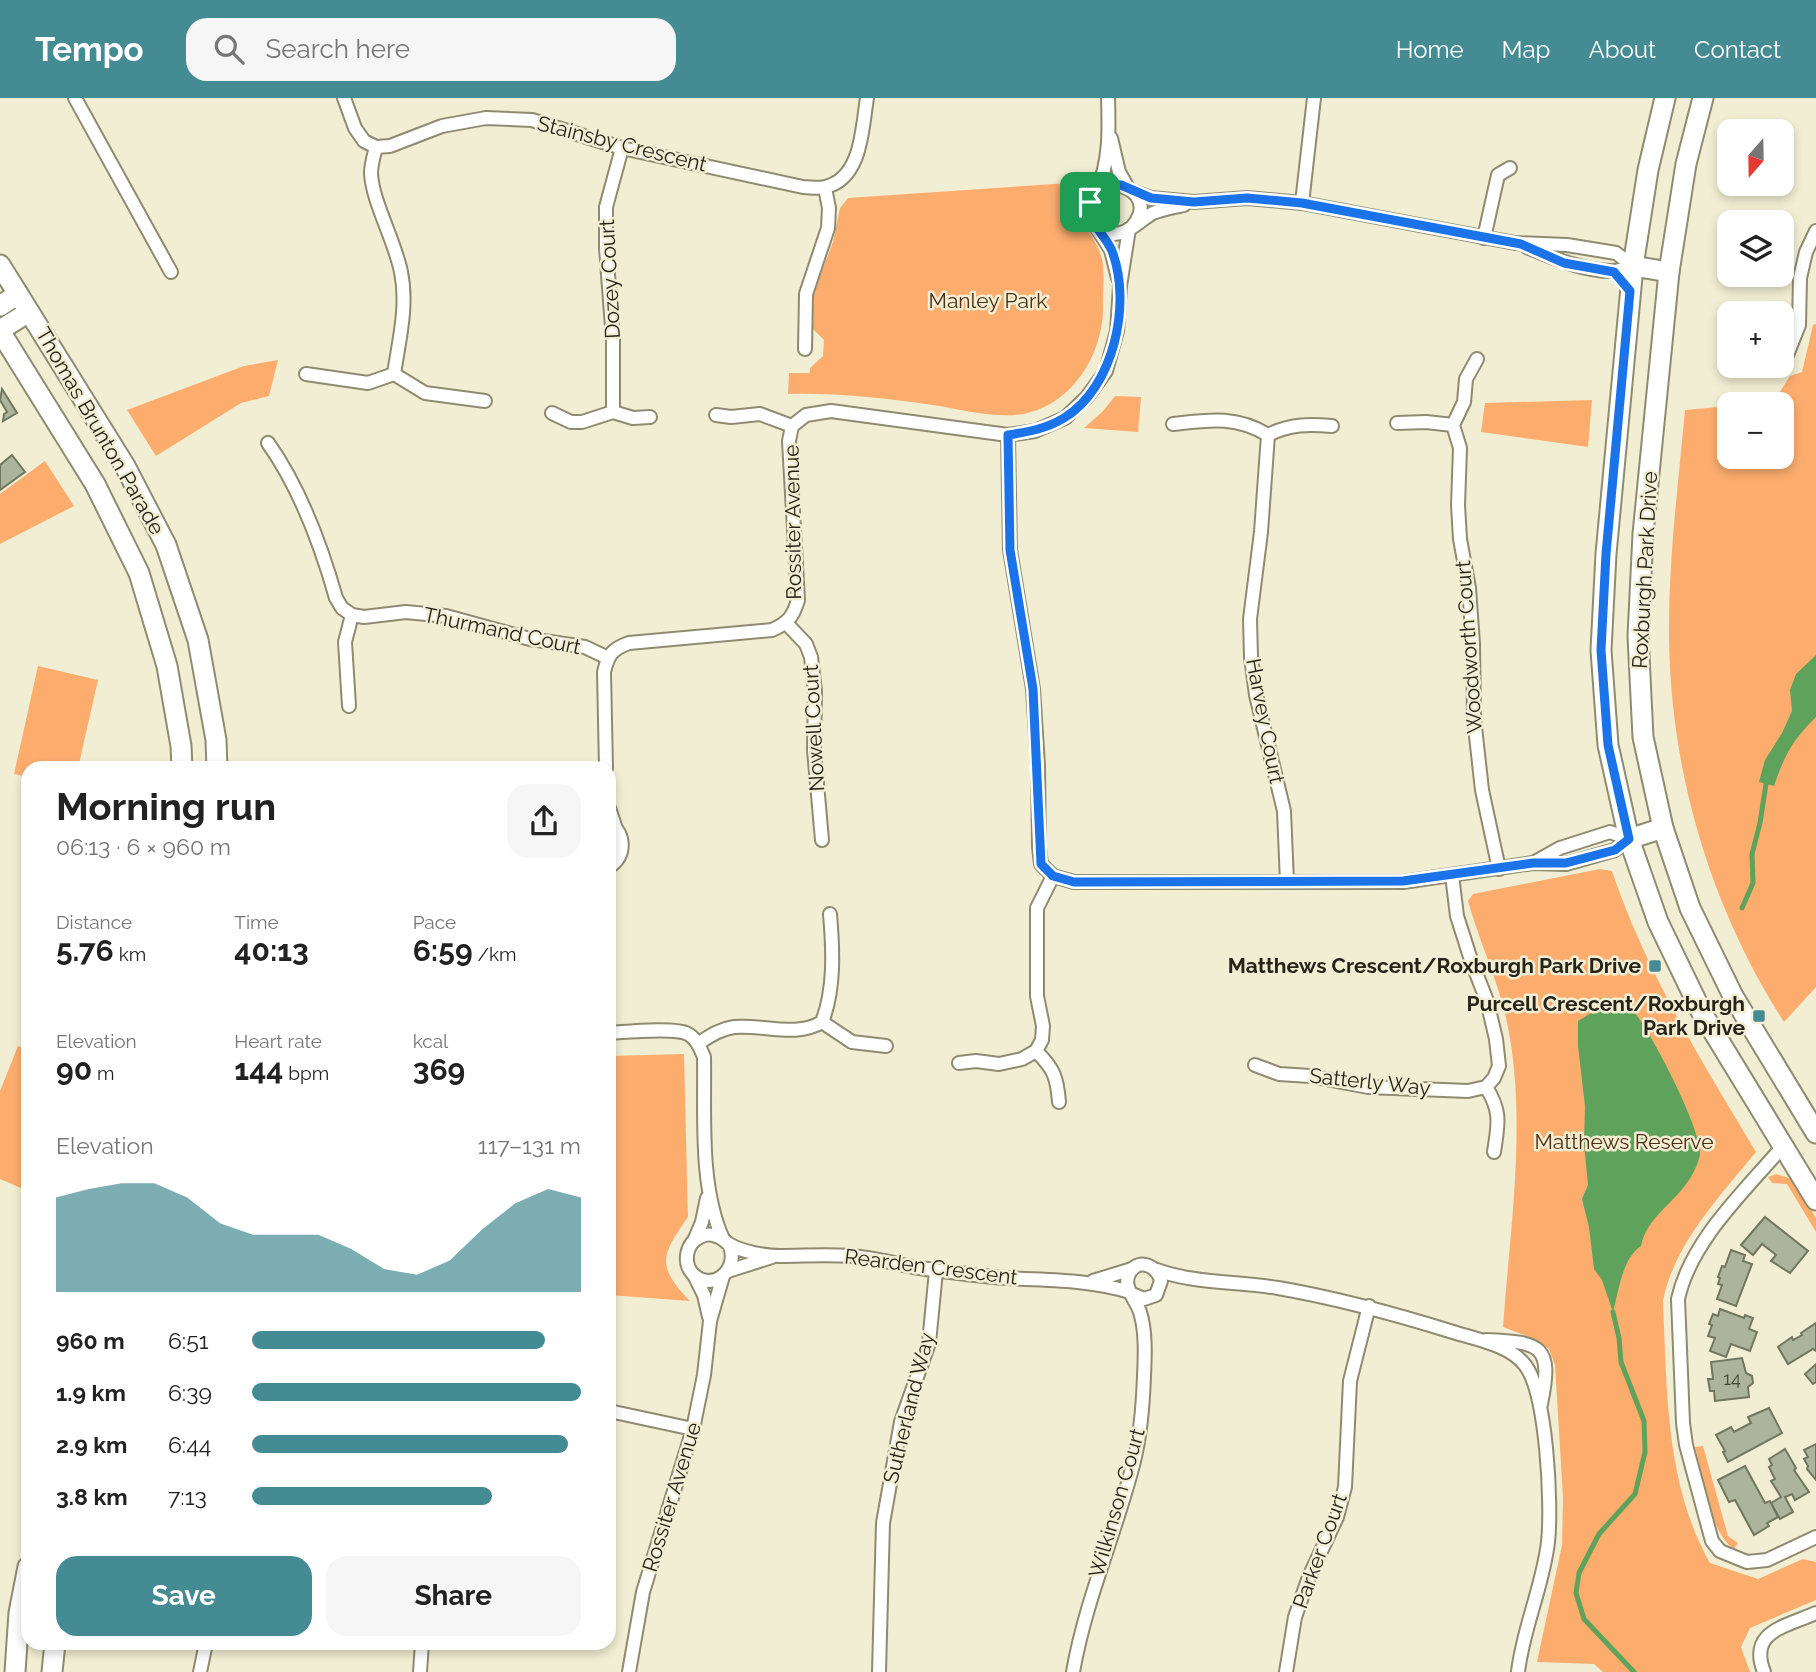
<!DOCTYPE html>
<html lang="en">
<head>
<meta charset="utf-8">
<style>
  :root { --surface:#fff; --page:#f6f6f6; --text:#222; --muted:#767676; --accent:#458b94 }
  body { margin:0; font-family:Raleway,sans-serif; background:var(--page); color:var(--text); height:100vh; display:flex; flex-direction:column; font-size:26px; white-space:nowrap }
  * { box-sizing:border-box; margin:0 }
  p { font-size:23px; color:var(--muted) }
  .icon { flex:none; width:38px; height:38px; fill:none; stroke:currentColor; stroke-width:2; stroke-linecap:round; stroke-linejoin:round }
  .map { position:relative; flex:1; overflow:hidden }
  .panel { position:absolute; left:21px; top:663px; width:595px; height:889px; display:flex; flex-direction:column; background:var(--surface); border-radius:21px; box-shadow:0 4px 10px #0003 }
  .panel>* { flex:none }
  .needle { width:46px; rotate:200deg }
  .fabs { position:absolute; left:1717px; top:21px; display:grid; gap:14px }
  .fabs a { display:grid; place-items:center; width:77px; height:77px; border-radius:14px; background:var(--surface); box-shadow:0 4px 10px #0003; font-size:35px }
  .pin { position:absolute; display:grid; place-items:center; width:60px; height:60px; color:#fff; margin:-30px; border-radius:14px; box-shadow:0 4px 10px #0006 }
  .round { display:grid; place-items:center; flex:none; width:74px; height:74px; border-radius:21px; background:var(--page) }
  .headline { display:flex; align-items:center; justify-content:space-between; height:119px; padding:0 35px }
  h1 { font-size:38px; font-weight:700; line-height:52px }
  .stats { display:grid; grid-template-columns:repeat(3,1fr); gap:10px; height:119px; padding:7px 35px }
  .stats div { display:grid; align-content:center }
  .stats b { font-size:30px; font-weight:700 }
  .stats small { font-size:19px; font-weight:400 }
  .stats p { font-size:19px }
  .chart { height:196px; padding:14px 35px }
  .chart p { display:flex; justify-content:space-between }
  .chart svg { width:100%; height:126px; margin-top:7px; fill:var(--accent); opacity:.7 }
  .button { display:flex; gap:14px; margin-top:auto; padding:14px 35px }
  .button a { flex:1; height:80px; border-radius:21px; background:var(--accent); color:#fff; font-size:28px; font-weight:700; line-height:80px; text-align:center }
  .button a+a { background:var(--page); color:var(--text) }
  ul { padding:0 35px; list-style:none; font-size:23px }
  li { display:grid; grid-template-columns:112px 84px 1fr; align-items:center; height:52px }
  li i { height:18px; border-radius:9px; background:var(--accent) }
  header { display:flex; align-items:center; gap:42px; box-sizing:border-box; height:98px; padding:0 35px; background:var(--accent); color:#fff }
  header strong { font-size:33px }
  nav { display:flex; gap:38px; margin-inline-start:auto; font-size:24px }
  .search { width:490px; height:63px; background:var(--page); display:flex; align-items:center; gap:18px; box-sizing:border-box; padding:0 24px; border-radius:21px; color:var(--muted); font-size:26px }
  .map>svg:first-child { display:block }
  .green { fill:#fcad6e }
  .water { fill:#5fa25b }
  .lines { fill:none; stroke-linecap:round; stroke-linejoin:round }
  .stream { stroke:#5fa25b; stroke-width:5 }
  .building { fill:#acb59b; stroke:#70775f; stroke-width:2 }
  .street-casing { stroke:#8e8b71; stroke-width:16 }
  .secondary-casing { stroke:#8e8b71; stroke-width:23 }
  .street { stroke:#fff; stroke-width:12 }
  .secondary { stroke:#fff; stroke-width:19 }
  .route-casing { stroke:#fff; stroke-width:14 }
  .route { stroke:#1a73e8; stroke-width:9 }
  .poi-dot { fill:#458b94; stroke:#f2eed3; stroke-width:2.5 }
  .labels { text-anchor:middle; stroke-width:5; stroke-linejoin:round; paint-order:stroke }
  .number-label { font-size:18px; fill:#48483a }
  .street-label { font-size:21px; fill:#26241a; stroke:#f2eed3 }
  .park-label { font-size:21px; fill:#4f2f13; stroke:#f2eed3 }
  .poi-label { font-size:21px; font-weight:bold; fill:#26241a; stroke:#f2eed3; text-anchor:end }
</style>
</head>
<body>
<header>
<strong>Tempo</strong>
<div class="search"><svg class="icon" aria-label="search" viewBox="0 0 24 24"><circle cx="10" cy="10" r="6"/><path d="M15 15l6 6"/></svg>Search here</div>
<nav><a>Home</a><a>Map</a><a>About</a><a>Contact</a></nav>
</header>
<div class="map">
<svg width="1816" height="1574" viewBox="0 0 1816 1574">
  <rect width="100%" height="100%" fill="#f2eed3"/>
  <g class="green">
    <path d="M1084 84C1067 126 1089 123 1101 157 1105 170 1103 190 1103 205 1105 254 1073 307 1023 316 994 321 961 311 932 307 884 300 837 295 788 296L789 275H810V270L823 258 824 242 811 229 814 194 833 144 840 110 848 100Z"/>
    <path d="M1816 226V889L1784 924C1711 810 1671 677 1669 541 1668 465 1678 388 1685 312L1729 308V359H1782V306H1746L1774 303 1790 278 1802 274 1813 227Z"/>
    <path d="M278 262 269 298 241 305 156 358 127 312 244 268Z"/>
    <path d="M1115 298 1141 299 1138 334 1084 330 1103 313Z"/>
    <path d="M1592 302 1588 349 1481 334 1485 305Z"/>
    <path d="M45 363 74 408 0 446V396Z"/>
    <path d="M38 568 98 582 78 670H28V679L14 676Z"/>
    <path d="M1600 771 1612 773C1646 874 1702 964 1756 1054 1720 1098 1674 1146 1663 1203 1667 1290 1665 1386 1710 1465L1758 1481 1803 1461 1816 1464V1502L1750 1530 1741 1549 1750 1574H1603L1594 1566 1537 1564 1562 1447 1563 1400 1555 1267 1549 1251 1535 1241 1503 1229C1510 1130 1528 1017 1506 920 1497 880 1479 843 1468 803L1473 796Z"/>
    <path d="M18 948 28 952V1093L0 1081V993Z"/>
    <path d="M684 956 688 1119C661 1157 656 1168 690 1203L609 1197V958Z"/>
    <path d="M1776 1076 1792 1081 1816 1120V1134L1787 1086 1772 1085 1768 1079Z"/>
    <path d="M1703 1348 1728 1438 1738 1445 1734 1451C1709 1434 1703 1378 1695 1349Z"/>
  </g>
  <g class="water">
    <path d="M1816 557V619C1792 643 1785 656 1774 688L1759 684 1765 662 1782 635 1792 613 1790 592 1796 576Z"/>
    <path d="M1607 899C1614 902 1626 905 1631 910 1649 929 1701 1030 1700 1055 1700 1060 1696 1070 1693 1075 1680 1102 1647 1117 1641 1148 1622 1161 1619 1192 1613 1214L1602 1182 1594 1171 1589 1129 1582 1101 1588 1087 1584 1046 1585 1008 1578 948V923L1596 912V902Z"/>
  </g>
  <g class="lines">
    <g class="stream">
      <path d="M1742 810 1753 785 1752 756 1760 725 1766 686"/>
      <path d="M1613 1214 1619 1240 1621 1264 1644 1323 1645 1354 1635 1396 1599 1436 1579 1475 1576 1495 1584 1521 1634 1574"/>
    </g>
  </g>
  <g class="building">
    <path d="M2 291 17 315 3 323 4 316 7 314 0 302Z"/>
    <path d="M12 357 25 374 0 392V367Z"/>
    <path d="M1765 1119 1808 1153 1790 1175 1771 1163 1776 1157 1762 1146 1753 1157 1741 1147Z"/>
    <path d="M1731 1152 1745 1157 1743 1163 1752 1166 1736 1208 1717 1201 1722 1187 1718 1186 1720 1180 1718 1179 1722 1168 1725 1169Z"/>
    <path d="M1720 1211 1744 1220 1745 1217 1753 1220 1749 1231 1757 1234 1750 1253 1731 1246 1726 1259 1710 1253 1715 1240 1708 1238 1712 1227 1709 1226 1713 1216 1718 1218Z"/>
    <path d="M1816 1225V1253L1813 1251 1788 1266 1778 1249 1792 1239 1793 1242 1802 1237 1801 1235Z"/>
    <path d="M1742 1260 1746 1275 1752 1278 1753 1285 1748 1289 1749 1299 1715 1303 1714 1293H1710L1708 1281H1713L1711 1264Z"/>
    <path d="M1816 1266V1284L1813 1286 1805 1276Z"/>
    <path d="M1769 1310 1782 1335 1728 1364 1723 1354 1725 1353 1716 1337 1731 1329 1734 1334 1751 1325 1748 1319Z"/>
    <path d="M1816 1346V1382L1807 1371 1808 1368 1804 1361 1808 1359 1804 1352Z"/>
    <path d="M1785 1351 1796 1370 1794 1372 1809 1394 1795 1402 1792 1396 1785 1399 1793 1414 1780 1421 1771 1405 1781 1399 1771 1383 1775 1381 1769 1369 1772 1367 1769 1361Z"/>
    <path d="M1745 1368 1765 1405 1770 1403 1778 1419 1767 1425 1769 1428 1754 1437 1735 1402 1729 1404 1718 1382Z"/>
  </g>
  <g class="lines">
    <defs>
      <g id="street">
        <path d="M75 0 171 174"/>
        <path d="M344 0 355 30 364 43 376 49 390 48 442 28 486 20 532 22 622 50 803 89C810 89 818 91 825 89 862 81 862 30 867 0"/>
        <path d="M1111 40 1119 74 1128 90"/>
        <path d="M376 49C374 57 371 67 371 75 372 103 395 143 401 174 408 208 399 242 394 276"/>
        <path d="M1097 92C1110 64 1109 31 1108 0"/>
        <path d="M1132 93 1151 100 1194 104 1247 100 1302 105 1515 145 1567 147 1616 155 1633 168"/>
        <path d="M1302 105 1314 0"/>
        <path d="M1132 129C1167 89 1084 65 1089 114 1090 123 1097 130 1105 134 1124 142 1138 123 1153 115 1162 111 1174 109 1184 107"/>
        <path d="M1097 130 1111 152 1118 180"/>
        <path d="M1484 140 1498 77 1510 70"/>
        <path d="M1527 149C1554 160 1583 173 1612 173 1619 173 1626 170 1633 168"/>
        <path d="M805 251 806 196 828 130 829 110 825 90"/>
        <path d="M1787 257 1799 227 1800 180 1806 154 1816 133"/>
        <path d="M1477 261 1466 281 1464 304 1453 327 1460 350 1458 407 1460 441 1469 490 1473 546 1474 620 1482 692 1499 771"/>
        <path d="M306 276 368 285 394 276"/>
        <path d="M394 276 425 295 485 303"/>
        <path d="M613 314V242L606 150V109L622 50"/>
        <path d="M552 315 571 324H582L613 314 633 320 650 319"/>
        <path d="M716 317 731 319 760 316 792 328"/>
        <path d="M1397 325 1426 324 1453 327"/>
        <path d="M1173 326C1208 322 1236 317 1268 337"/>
        <path d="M1008 337 1010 452 1033 591 1038 667 1039 749 1041 766 1053 778 1074 784H1403L1533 765 1566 766 1615 752 1629 741"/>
        <path d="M1268 337 1261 434 1250 521 1251 559 1256 597 1284 713 1287 784"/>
        <path d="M1268 337C1290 326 1308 326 1332 328"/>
        <path d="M268 345C300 390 321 447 336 500L342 510 352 517 364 519 406 514 446 518 530 541 585 549 608 560"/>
        <path d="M787 526 806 546 811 559 815 593 814 652 822 742"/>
        <path d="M349 608 345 544 352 517"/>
        <path d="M606 670 604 574C608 557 612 551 629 545L772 532C788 525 793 519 798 502L789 343 792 328 806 317 831 313 1008 337 1035 333 1065 320 1087 299 1106 273 1117 233 1120 188 1129 131"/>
        <path d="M609 710 616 731"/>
        <path d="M609 725C626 736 626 758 609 769"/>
        <path d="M1535 764 1560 750 1610 734 1629 741"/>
        <path d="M822 924 852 944 886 948"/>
        <path d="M609 935C626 934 675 929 688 936 697 941 700 950 704 959 705 1017 699 1088 723 1141"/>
        <path d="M699 945C710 938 720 931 734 929 763 926 796 940 822 924 835 891 833 851 830 816"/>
        <path d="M1036 953C1054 971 1057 979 1059 1004"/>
        <path d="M959 965 976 963 999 966 1022 961 1036 953 1042 942 1043 928 1037 898V810L1053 778"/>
        <path d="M1255 967 1279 976 1310 978 1368 989 1468 993 1486 989 1494 980 1499 968 1496 941 1487 903 1471 862 1457 818 1452 777"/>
        <path d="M1486 989C1502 1014 1498 1027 1494 1054"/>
        <path d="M1783 1048C1745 1093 1691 1142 1678 1201L1683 1325 1686 1347 1712 1443 1720 1453 1747 1464 1767 1462 1816 1439"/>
        <path d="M694 1143 702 1124 707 1100"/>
        <path d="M729 1146C741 1172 711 1196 692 1175 683 1164 686 1145 700 1139 705 1136 711 1136 716 1138 722 1139 724 1143 729 1146 742 1154 766 1158 780 1158 803 1158 827 1156 850 1158 871 1159 892 1165 913 1169 939 1173 966 1176 993 1179 1039 1183 1085 1180 1130 1194"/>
        <path d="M1157 1172C1196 1186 1237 1183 1278 1190 1337 1200 1395 1216 1453 1234 1475 1241 1510 1247 1525 1267 1547 1295 1552 1408 1548 1444 1543 1488 1523 1530 1518 1574"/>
        <path d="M728 1173 772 1159"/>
        <path d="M694 1177 704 1197 709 1219"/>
        <path d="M1093 1183 1132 1171"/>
        <path d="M1486 1242C1542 1244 1553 1248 1541 1306"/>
        <path d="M609 1313 693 1331"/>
        <path d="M200 1574 206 1545"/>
        <path d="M420 1574 422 1545"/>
        <path d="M629 1574 643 1494 693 1331 704 1277 710 1223 723 1178"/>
        <path d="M879 1574 883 1425 901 1324 929 1245 936 1173"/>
        <path d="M1073 1574C1086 1500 1116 1435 1134 1363 1141 1335 1143 1306 1144 1278 1145 1257 1146 1233 1140 1214 1136 1201 1121 1188 1130 1174 1140 1159 1158 1169 1161 1183L1156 1197 1144 1201 1132 1196"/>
        <path d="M1286 1574 1295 1519 1309 1479 1337 1419 1345 1389 1350 1283 1369 1208"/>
        <path d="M1764 1574C1748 1533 1785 1529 1816 1515"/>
      </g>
      <g id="secondary">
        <path d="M1665 0 1648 72 1633 168 1606 456 1601 552 1608 647 1629 741 1658 824 1702 915 1816 1102"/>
        <path d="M1703 0 1686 66 1669 174 1643 436 1638 538 1643 639 1663 730 1690 810 1733 898 1816 1035"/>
        <path d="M0 167 125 368 166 447 198 542 216 642 217 670"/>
        <path d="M1633 168 1669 174"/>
        <path d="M0 208 18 196"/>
        <path d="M0 232 29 214"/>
        <path d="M0 233 95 386 139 475 167 568 181 648 182 670"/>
        <path d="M1629 741 1663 730"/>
        <path d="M15 1574 19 1515 28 1469"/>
        <path d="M52 1574 55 1545"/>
      </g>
    </defs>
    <use href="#street" class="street-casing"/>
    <use href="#secondary" class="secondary-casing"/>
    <use href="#street" class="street"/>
    <use href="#secondary" class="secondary"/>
  </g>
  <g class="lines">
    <defs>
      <path id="route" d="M1112 86 1121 87 1151 100 1194 104 1247 100 1302 105 1521 146 1564 165 1614 174 1630 193 1606 456 1601 552 1608 647 1629 741 1615 752 1566 765H1533L1403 783 1074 784 1053 778 1041 766 1033 591 1010 452 1008 337C1027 334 1046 331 1064 320 1114 290 1132 205 1112 153 1106 138 1090 127 1090 111 1089 96 1100 89 1112 86Z"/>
    </defs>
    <use href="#route" class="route-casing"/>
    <use href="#route" class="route"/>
  </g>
  <g class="poi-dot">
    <rect x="1648" y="861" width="14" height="14" rx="3.5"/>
    <rect x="1752" y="911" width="14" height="14" rx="3.5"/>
  </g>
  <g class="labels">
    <g class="number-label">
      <text x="1732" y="1287">14</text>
    </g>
    <g class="street-label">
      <text transform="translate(622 46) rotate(14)" y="7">Stainsby Crescent</text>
      <text transform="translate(610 181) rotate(-93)" y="7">Dozey Court</text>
      <text transform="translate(100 333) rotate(60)" y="7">Thomas Brunton Parade</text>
      <text transform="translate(793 424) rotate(-91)" y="7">Rossiter Avenue</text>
      <text transform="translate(1645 472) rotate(-87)" y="7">Roxburgh Park Drive</text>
      <text transform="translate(502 533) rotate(12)" y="7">Thurmand Court</text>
      <text transform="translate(1469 549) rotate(-94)" y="7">Woodworth Court</text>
      <text transform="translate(1265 623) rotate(79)" y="7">Harvey Court</text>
      <text transform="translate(814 630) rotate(-93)" y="7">Nowell Court</text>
      <text transform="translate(1370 984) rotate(6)" y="7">Satterly Way</text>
      <text transform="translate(931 1169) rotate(7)" y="7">Rearden Crescent</text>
      <text transform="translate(909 1310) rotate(-76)" y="7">Sutherland Way</text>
      <text transform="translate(672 1399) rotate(-73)" y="7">Rossiter Avenue</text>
      <text transform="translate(1117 1405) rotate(-74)" y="7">Wilkinson Court</text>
      <text transform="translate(1320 1453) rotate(-70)" y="7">Parker Court</text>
    </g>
    <g class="park-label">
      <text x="988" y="210">Manley Park</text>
      <text x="1624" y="1051">Matthews Reserve</text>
    </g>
    <g class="poi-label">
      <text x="1641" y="875">Matthews Crescent/Roxburgh Park Drive</text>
      <text x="1745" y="913">Purcell Crescent/Roxburgh<tspan x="1745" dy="24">Park Drive</tspan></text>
    </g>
  </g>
</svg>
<div class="fabs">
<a><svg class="needle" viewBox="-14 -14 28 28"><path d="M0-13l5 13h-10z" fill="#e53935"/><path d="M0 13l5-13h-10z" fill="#767676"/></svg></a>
<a><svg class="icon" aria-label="layers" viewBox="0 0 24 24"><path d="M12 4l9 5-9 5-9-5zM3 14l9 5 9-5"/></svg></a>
<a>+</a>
<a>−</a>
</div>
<div class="pin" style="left:1090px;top:104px;background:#1e9e55"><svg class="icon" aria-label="arrive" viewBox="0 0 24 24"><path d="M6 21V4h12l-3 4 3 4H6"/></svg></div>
<section class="panel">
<div class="headline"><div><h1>Morning run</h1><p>06:13 · 6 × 960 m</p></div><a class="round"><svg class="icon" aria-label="share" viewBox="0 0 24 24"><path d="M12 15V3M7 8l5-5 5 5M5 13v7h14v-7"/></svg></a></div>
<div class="stats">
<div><p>Distance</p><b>5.76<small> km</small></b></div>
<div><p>Time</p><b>40:13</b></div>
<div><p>Pace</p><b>6:59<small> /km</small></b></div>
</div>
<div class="stats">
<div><p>Elevation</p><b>90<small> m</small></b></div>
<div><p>Heart rate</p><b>144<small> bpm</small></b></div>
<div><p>kcal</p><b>369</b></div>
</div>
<div class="chart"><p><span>Elevation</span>117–131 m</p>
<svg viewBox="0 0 160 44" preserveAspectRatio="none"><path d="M0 44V11L10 8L20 6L30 6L40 11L50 20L60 24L70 24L80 24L90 29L100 36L110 38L120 33L130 22L140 13L150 8L160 11V44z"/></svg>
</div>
<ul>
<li><b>960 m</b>6:51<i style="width:89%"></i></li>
<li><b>1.9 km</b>6:39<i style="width:100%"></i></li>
<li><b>2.9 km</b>6:44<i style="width:96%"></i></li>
<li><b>3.8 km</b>7:13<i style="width:73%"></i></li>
</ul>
<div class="button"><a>Save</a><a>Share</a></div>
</section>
</div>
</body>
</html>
